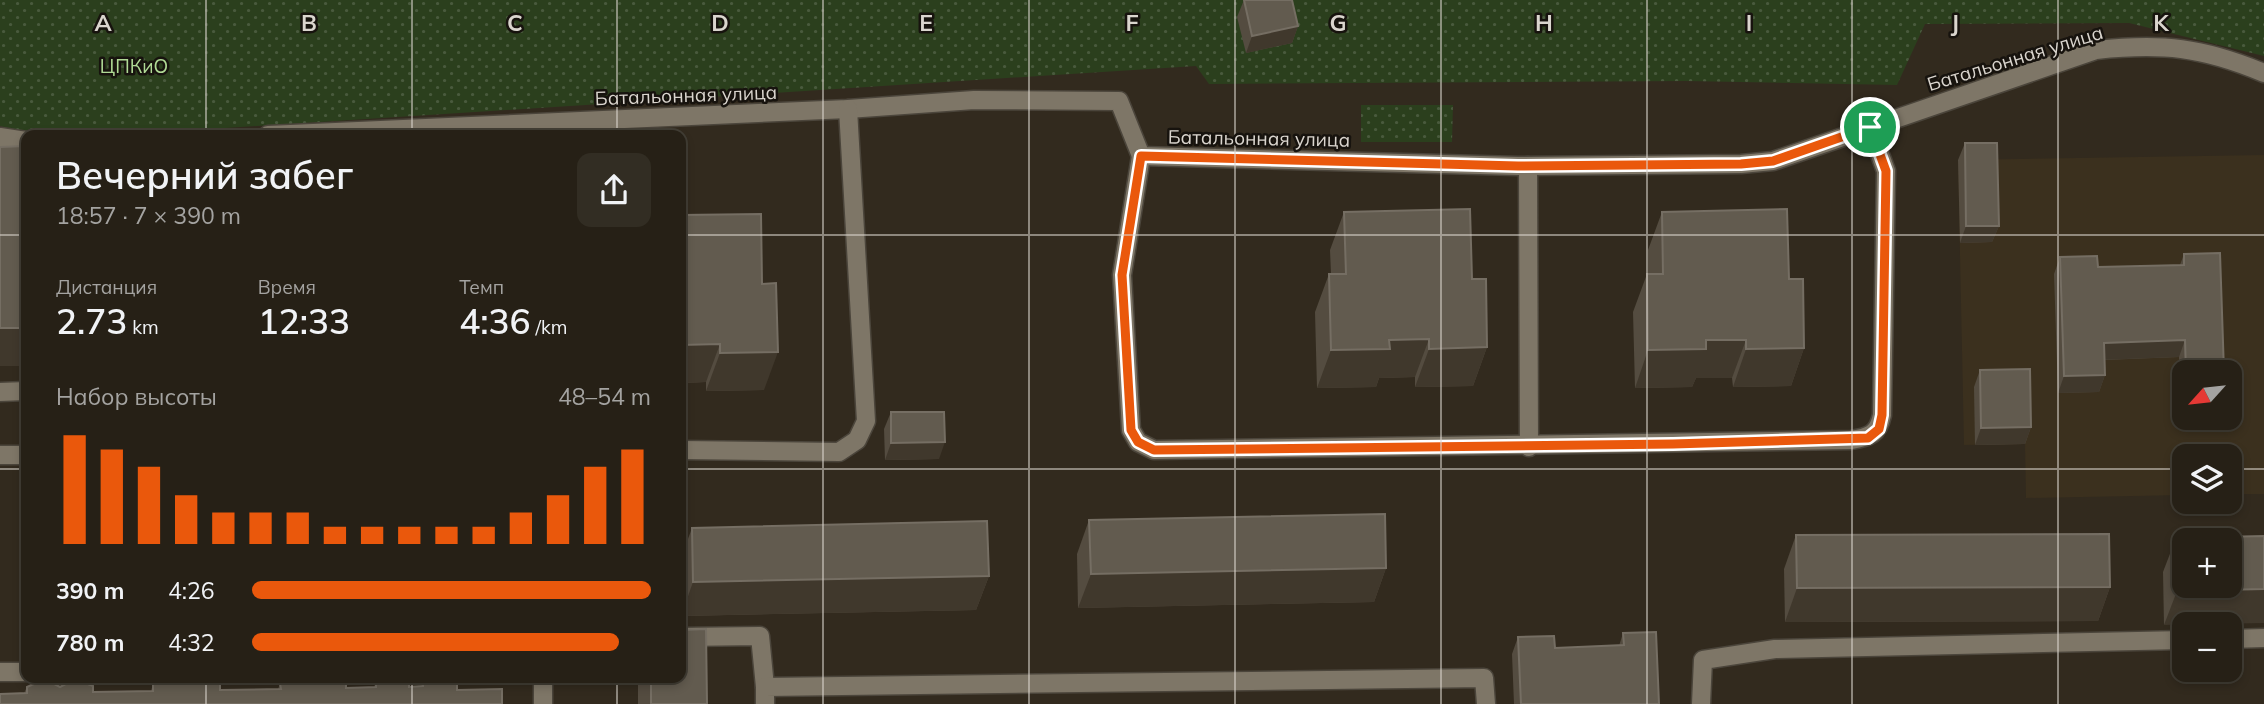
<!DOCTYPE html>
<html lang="ru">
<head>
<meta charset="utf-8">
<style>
  :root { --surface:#262016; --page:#322d23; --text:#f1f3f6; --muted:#a4a3a1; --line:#423e35; --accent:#ea580c }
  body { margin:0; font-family:Mulish,sans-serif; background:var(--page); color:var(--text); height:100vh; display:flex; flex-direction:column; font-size:26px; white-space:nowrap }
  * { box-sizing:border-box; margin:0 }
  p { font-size:23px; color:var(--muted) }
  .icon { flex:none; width:38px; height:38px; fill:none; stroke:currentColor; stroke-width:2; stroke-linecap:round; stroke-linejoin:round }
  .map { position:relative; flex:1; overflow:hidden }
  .side { position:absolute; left:21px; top:130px; width:665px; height:553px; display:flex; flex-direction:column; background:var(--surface); border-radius:14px; box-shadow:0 4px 10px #0003,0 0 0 2px var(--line) }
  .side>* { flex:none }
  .needle { width:46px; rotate:243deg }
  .fabs { position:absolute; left:2172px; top:360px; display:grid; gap:14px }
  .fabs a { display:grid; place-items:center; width:70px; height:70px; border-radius:14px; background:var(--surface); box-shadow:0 4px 10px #0003,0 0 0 2px var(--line); font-size:35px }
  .pin { position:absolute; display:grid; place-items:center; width:60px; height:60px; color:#fff; margin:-30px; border:4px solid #fff; border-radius:50%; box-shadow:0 2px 7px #0007 }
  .round { display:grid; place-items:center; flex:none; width:74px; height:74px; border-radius:14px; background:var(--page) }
  .head { display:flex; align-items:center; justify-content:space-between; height:119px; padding:0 35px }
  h1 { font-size:38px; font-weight:600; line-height:52px }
  .stats { display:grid; grid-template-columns:repeat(3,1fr); gap:10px; height:119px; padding:7px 35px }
  .stats div { display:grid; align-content:center }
  .stats b { font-size:35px; font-weight:600 }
  .stats small { font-size:19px; font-weight:400 }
  .stats p { font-size:19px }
  .chart { height:196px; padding:14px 35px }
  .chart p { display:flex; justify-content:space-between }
  .chart svg { width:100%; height:126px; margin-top:7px; stroke:var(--accent); stroke-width:6 }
  ul { padding:0 35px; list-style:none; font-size:23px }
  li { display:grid; grid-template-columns:112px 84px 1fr; align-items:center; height:52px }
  li i { height:18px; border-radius:9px; background:var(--accent) }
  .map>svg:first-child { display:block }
  .built { fill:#3b301e; fill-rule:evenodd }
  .park { fill:url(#park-dots) }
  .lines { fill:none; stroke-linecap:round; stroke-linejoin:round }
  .minor-casing { stroke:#4b453b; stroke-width:21 }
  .minor { stroke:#7e7667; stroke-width:18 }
  .wall { fill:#544c40 }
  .shaded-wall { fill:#40382c }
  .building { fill:#625b4f; stroke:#756e63; stroke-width:2; fill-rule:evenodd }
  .route-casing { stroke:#fff; stroke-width:14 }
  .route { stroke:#ea580c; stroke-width:9 }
  .grid { fill:none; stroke:#dad5ce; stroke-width:2; stroke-opacity:0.55 }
  .labels { text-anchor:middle; stroke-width:5; stroke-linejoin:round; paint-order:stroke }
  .street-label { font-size:19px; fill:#dad5ce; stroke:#17130e }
  .park-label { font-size:19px; fill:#b0da95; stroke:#17130e }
  .grid-label { font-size:23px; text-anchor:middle; font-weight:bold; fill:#dad5ce; stroke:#17130e; stroke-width:5; stroke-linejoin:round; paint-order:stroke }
</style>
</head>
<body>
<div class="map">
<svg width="2264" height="704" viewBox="0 0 2264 704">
  <defs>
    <pattern id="park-dots" width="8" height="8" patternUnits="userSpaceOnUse" patternTransform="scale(1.75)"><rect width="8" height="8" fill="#2b3f1d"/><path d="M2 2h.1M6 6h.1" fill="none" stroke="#495a3d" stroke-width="1.8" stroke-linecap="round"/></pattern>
  </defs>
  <rect width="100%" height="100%" fill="#322a1e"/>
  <path class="built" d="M2264 155V494H2230V457H2184V495L2026 498 2025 444 1964 445 1958 160ZM2184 373H2230V418H2184Z"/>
  <g class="park">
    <path d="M0 0H2264V56L2129 23 1925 24 1897 85 1686 81 1209 84 1196 66 116 135H41L0 126Z"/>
    <path d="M1361 105H1453L1452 142H1361Z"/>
  </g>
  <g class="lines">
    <defs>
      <g id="minor">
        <path d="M268 135 848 109 974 100 1119 101 1141 156 1518 166 1741 164 1773 161 2096 50C2162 43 2202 47 2264 73"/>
        <path d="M0 137 26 141"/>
        <path d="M1141 156 1122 275 1131 430 1138 442 1154 450 1851 440C1870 437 1878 434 1882 415L1886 171 1870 127"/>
        <path d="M1528 166 1529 447"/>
        <path d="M0 392 26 391"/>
        <path d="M681 450 839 452 857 440 866 421 848 109"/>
        <path d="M0 455H26"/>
        <path d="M681 637 760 636 765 687"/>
        <path d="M2230 639 2264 638"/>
        <path d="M0 672H26"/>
        <path d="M543 677V704"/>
        <path d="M765 704V687L1484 678 1486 704"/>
        <path d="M1701 704 1703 660 1775 649 2184 640"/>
      </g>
    </defs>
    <use href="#minor" class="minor-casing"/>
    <use href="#minor" class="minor"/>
  </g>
  <g class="wall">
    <path d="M1244 0 1298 26 1292 43 1246 53 1237 17Z"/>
    <path d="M1965 143 1999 226 1992 242 1960 243 1958 160Z"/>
    <path d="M1344 212 1472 279 1487 347 1473 386 1415 387V377L1379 378 1376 387 1317 388 1315 312 1329 274H1331L1330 250Z"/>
    <path d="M1662 212 1789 279 1804 348 1791 386 1733 387 1732 378H1696L1692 387 1635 388 1633 312 1647 274H1648V250Z"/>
    <path d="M681 215 764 390 706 391V382L681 383Z"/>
    <path d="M2184 254 2223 373H2184V390H2180L2179 357 2104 360 2105 375 2099 392 2058 393 2054 274 2060 257 2098 267 2180 265Z"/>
    <path d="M1980 370 2031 427 2025 444 1975 445 1974 387Z"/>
    <path d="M891 412 939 459 885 460 884 429Z"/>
    <path d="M1089 520 1386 568 1374 602 1078 608 1077 554Z"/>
    <path d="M692 528 989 576 976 610 681 616V558Z"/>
    <path d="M1796 535 2110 587 2098 621 1785 622 1784 569Z"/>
    <path d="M2264 536 2164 625 2163 572 2176 538Z"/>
    <path d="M1623 633 1659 704H1514L1512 654 1518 637 1555 648 1619 646Z"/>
    <path d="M638 677H681L707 704H638Z"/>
    <path d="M423 680 457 690 24 693 27 687H60L93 692 151 691 153 684H187L220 690 278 689 280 684 313 682 346 688 374 687 376 682 409 687H420Z"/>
  </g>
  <g class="shaded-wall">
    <path d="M1298 26 1292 43 1246 53 1252 36Z"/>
    <path d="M1966 226H1999L1992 242 1960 243Z"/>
    <rect x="0" y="328" width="26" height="38"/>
    <path d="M1429 339 1415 377 1379 378 1376 387 1317 388 1331 350 1389 340Z"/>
    <path d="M1706 340H1746L1732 378H1696L1692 387 1635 388 1648 350Z"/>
    <path d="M2185 340 2179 357 2098 360 2104 343Z"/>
    <path d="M720 344 706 382 681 383V345Z"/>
    <path d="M1487 347 1473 386 1415 387 1429 349Z"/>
    <path d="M1804 348 1791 386 1733 387 1746 349Z"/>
    <path d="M778 352 764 390 706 391 720 353Z"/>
    <path d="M2105 375 2099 392 2058 393 2064 376Z"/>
    <path d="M2184 379V390H2180Z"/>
    <path d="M2031 427 2025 444 1975 445 1981 428Z"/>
    <path d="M945 442 939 459 885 460 891 443Z"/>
    <path d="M1386 568 1374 602 1078 608 1091 574Z"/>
    <path d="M989 576 976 610 681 616 693 582Z"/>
    <path d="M2110 587 2098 621 1785 622 1797 588Z"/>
    <path d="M2264 589V623L2164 625 2177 591Z"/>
  </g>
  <g class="building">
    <path d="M1244 0H1292L1298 26 1252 36Z"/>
    <path d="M1965 143H1997L1999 226H1966Z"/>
    <path d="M26 146V328H0V147Z"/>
    <path d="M1470 209 1472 279H1486L1487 347 1429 349V339L1389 340 1390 349 1331 350 1329 274H1346L1344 212Z"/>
    <path d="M1787 209 1789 279H1803L1804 348 1746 349V340H1706V349L1648 350 1647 274H1663L1662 212Z"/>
    <path d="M761 214 762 284 776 283 778 352 720 353V344L681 345V215Z"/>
    <path d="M2220 253 2224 372 2186 373 2185 340 2104 343 2105 375 2064 376 2060 257 2097 256 2098 267 2184 265V254Z"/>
    <path d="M2030 369 2031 427 1981 428 1980 370Z"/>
    <path d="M891 412H944L945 442 891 443Z"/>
    <path d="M1385 514 1386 568 1091 574 1089 520Z"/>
    <path d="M987 521 989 576 693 582 692 528Z"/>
    <path d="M2109 534 2110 587 1797 588 1796 535Z"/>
    <path d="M2264 536V589L2177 591 2176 538ZM2184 541H2230V586H2184Z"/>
    <path d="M706 629 707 704H651V677H681V630Z"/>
    <path d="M1656 632 1659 704H1521L1518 637 1554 636 1555 648 1624 645 1623 633Z"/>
    <path d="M200 677H204L220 684V690L281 689 280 684 289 677H303L313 682 323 677H336L346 682V688L376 687V682L409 681V687L423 686V680L430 677H452L457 679V690L502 689V704H0V694L27 693V687L45 679 60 687 75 679 93 686V692L153 691V684L163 679H180L187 684Z"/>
  </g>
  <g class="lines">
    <defs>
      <path id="route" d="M1870 127 1886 171 1882 415 1879 429 1868 438 1673 444 1154 450 1138 442 1131 430 1122 275 1141 156 1518 166 1741 164 1773 161Z"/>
    </defs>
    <use href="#route" class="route-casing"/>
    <use href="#route" class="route"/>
  </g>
  <path class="grid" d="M206 0V135M412 0V135M617 0V135M823 0V704M1029 0V704M1235 0V704M1441 0V704M1647 0V704M1852 0V704M2058 0V704M0 235H26M681 235H2264M0 469H26M681 469H2184M2230 469H2264M206 677V704M412 677V704M617 677V704"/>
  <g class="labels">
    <g class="street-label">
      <text transform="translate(2015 58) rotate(-17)" y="7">Батальонная улица</text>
      <text transform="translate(686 95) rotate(-2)" y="7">Батальонная улица</text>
      <text transform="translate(1259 138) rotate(1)" y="7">Батальонная улица</text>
    </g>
    <g class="park-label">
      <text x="134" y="73">ЦПКиО</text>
    </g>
  </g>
  <g class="grid-label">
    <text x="103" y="31">A</text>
    <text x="309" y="31">B</text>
    <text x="515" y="31">C</text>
    <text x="720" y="31">D</text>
    <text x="926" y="31">E</text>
    <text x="1132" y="31">F</text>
    <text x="1338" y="31">G</text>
    <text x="1544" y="31">H</text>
    <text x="1749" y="31">I</text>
    <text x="1955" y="31">J</text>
    <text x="2161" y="31">K</text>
  </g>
</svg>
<div class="fabs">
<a><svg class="needle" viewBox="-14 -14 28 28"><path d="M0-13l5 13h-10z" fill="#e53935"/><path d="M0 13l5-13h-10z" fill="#a4a3a1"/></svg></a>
<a><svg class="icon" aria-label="layers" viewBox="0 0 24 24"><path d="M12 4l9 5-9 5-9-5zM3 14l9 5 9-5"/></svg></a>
<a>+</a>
<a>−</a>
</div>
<div class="pin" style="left:1870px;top:127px;background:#1e9e55"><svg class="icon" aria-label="arrive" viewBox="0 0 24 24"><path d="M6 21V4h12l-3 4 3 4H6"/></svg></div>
<section class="side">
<div class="head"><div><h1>Вечерний забег</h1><p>18:57 · 7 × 390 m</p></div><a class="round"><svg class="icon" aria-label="share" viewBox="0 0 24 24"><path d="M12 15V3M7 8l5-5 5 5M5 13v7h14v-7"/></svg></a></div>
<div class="stats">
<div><p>Дистанция</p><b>2.73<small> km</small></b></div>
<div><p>Время</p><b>12:33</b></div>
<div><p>Темп</p><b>4:36<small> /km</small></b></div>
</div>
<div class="chart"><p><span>Набор высоты</span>48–54 m</p>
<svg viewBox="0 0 160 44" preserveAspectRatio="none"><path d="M5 44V6M15 44V11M25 44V17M35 44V27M45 44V33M55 44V33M65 44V33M75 44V38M85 44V38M95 44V38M105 44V38M115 44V38M125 44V33M135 44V27M145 44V17M155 44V11"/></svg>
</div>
<ul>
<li><b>390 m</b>4:26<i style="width:100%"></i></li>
<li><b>780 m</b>4:32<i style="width:92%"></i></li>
</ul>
</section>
</div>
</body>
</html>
